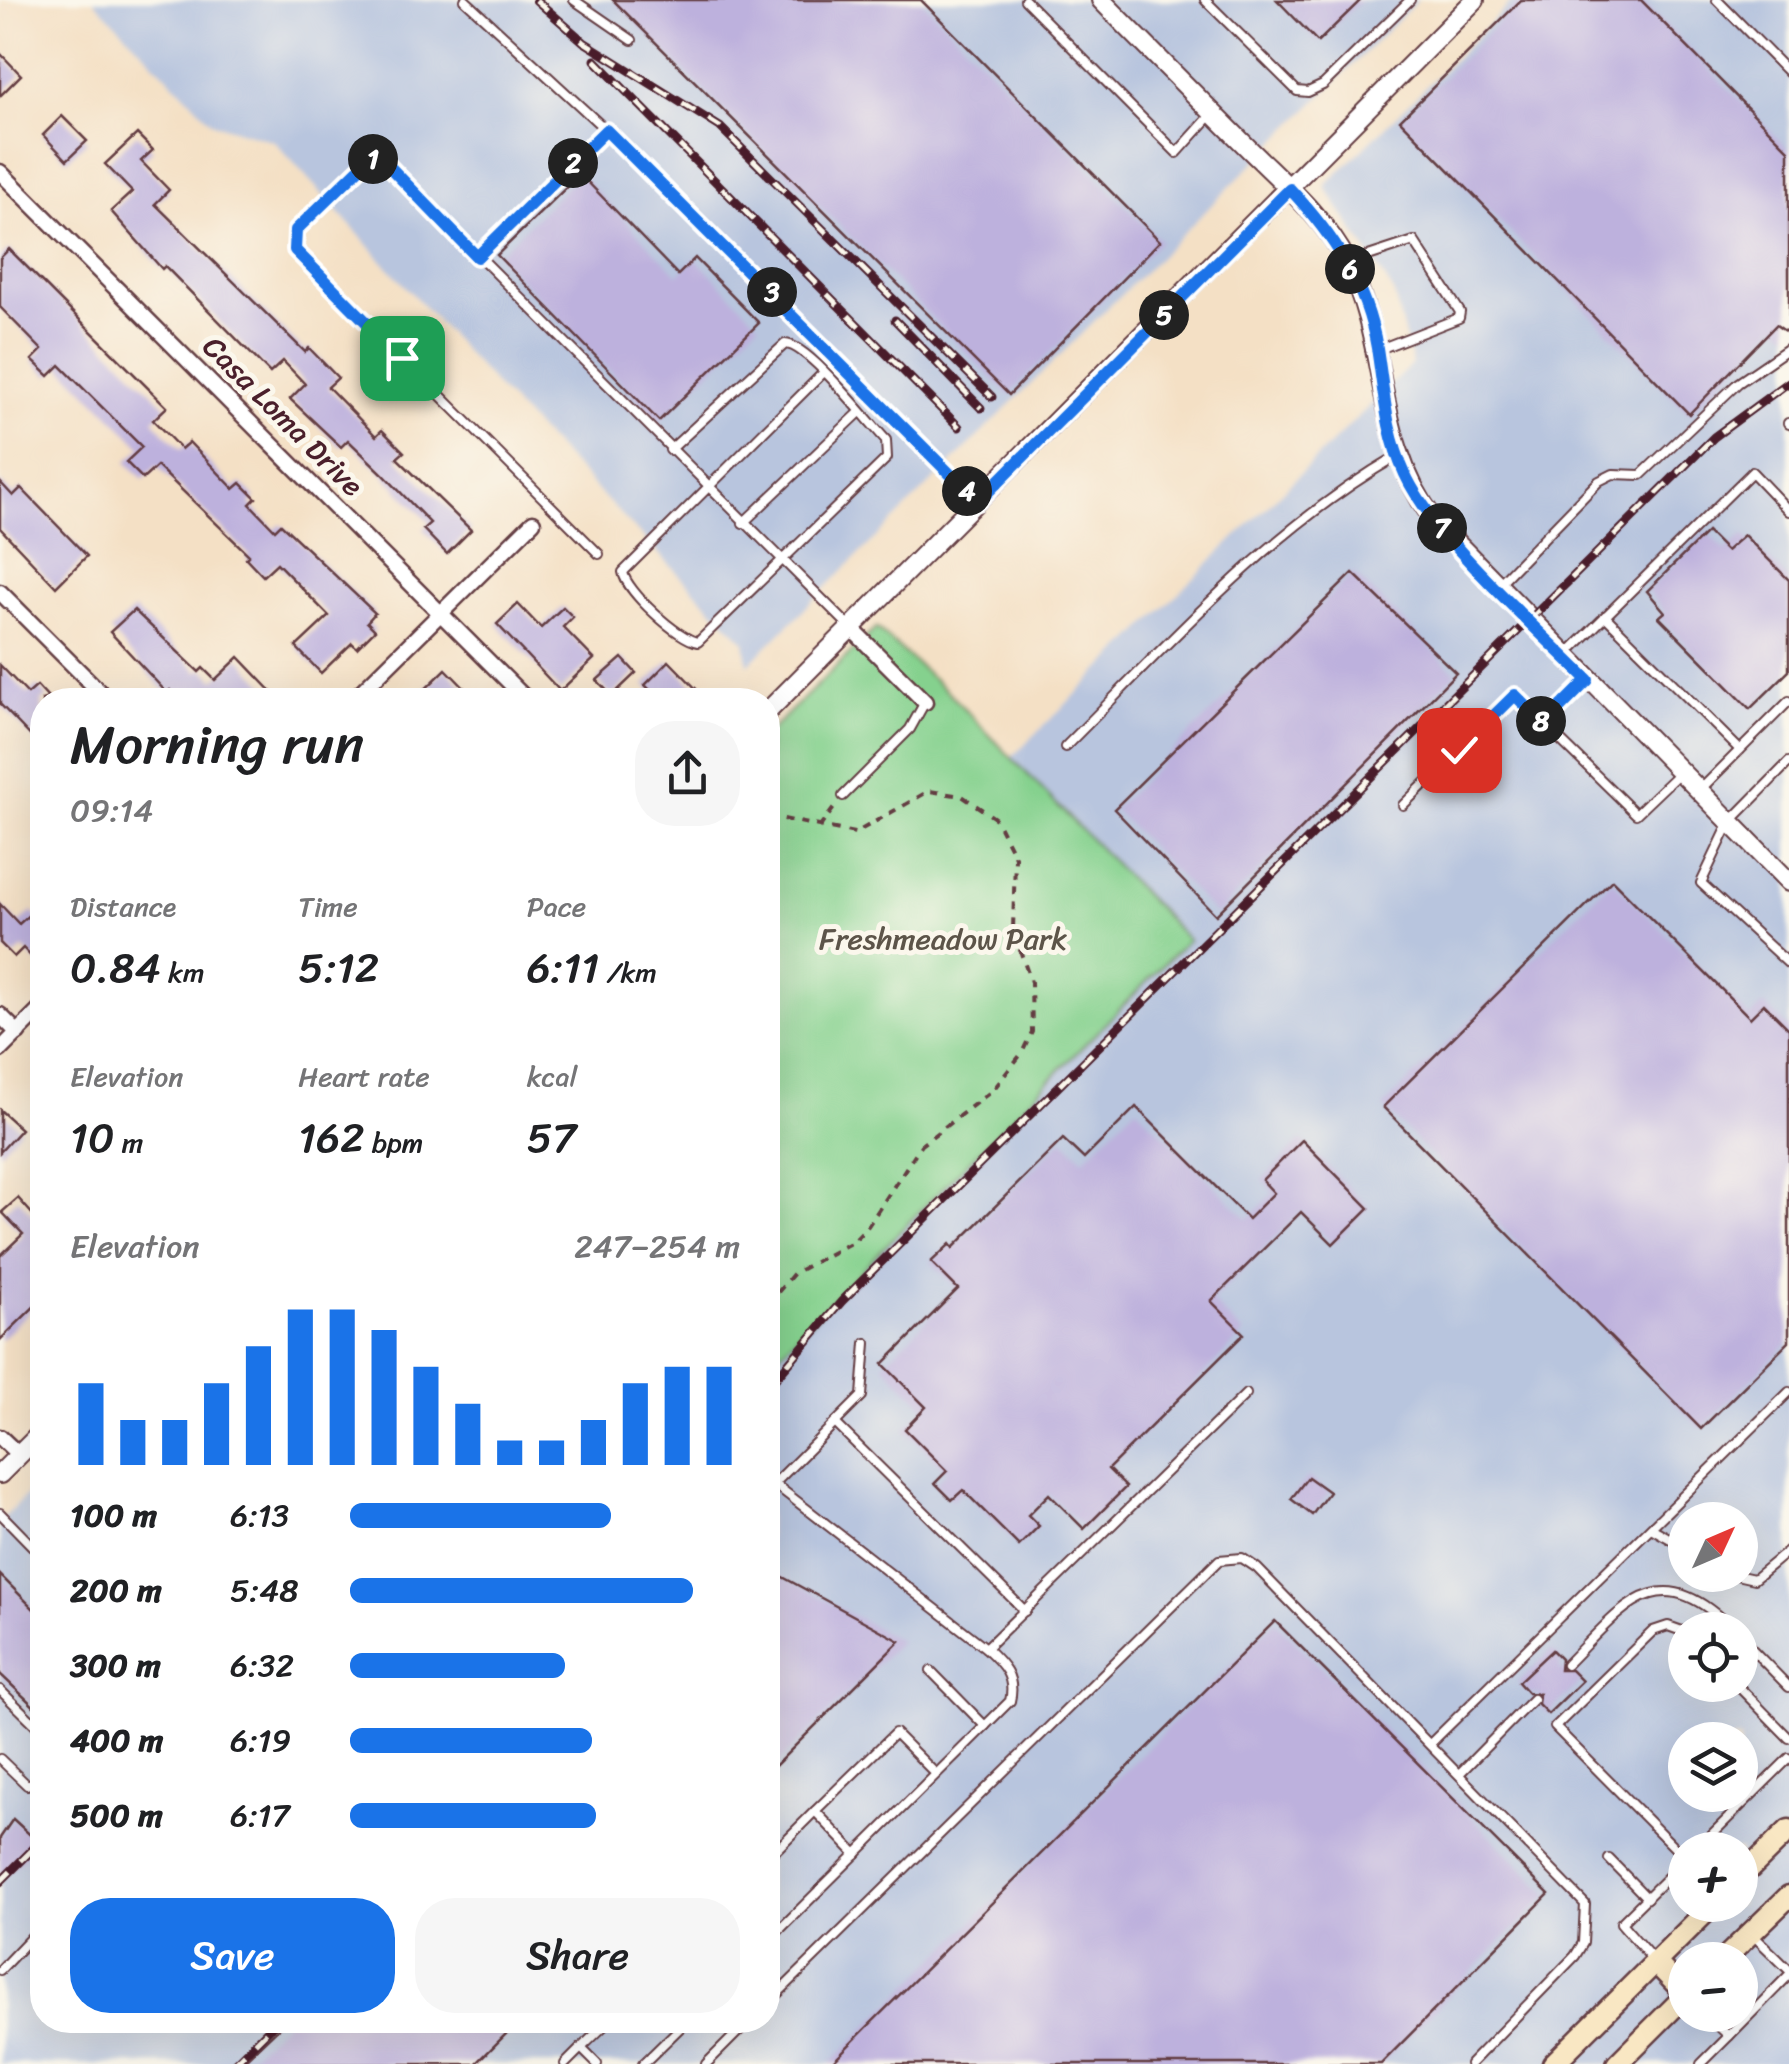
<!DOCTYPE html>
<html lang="en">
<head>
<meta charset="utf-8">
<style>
  :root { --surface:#fff; --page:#f6f6f6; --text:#202124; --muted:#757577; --accent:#1a73e8 }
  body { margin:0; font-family:Sriracha,sans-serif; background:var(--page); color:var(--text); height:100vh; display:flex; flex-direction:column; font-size:38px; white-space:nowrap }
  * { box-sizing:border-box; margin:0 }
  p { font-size:32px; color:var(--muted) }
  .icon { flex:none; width:55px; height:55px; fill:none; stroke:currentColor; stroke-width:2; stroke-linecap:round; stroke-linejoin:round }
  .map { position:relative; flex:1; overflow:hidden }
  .details { position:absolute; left:30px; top:688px; width:750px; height:1345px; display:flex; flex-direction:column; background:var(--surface); border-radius:40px; box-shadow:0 10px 40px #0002 }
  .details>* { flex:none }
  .needle { width:65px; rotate:46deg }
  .controls { position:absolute; left:1668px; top:1502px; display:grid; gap:20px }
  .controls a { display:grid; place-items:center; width:90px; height:90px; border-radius:50%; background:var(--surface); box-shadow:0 10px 40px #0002; font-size:50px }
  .pin { position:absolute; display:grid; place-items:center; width:85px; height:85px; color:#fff; margin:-42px; border-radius:20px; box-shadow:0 5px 15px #0006 }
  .km { position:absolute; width:50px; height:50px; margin:-25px; border-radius:50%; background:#222; color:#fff; font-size:28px; line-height:50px; text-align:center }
  .round { display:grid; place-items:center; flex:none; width:105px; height:105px; border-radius:40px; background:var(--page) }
  .head { display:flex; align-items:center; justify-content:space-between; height:170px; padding:0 40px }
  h1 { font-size:55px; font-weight:600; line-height:75px }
  .metrics { display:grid; grid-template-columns:repeat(3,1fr); gap:15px; height:170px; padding:10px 40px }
  .metrics div { display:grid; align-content:center }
  .metrics b { font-size:42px; font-weight:600 }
  .metrics small { font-size:28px; font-weight:400 }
  .metrics p { font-size:28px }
  .chart { height:280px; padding:20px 40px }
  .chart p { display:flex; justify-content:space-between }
  .chart svg { width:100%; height:180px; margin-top:10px; stroke:var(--accent); stroke-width:6 }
  .cta { display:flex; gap:20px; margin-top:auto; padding:20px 40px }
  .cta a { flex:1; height:115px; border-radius:40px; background:var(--accent); color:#fff; font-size:40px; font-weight:600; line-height:115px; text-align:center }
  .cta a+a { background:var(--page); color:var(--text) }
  ul { padding:0 40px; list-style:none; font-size:32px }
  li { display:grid; grid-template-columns:160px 120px 1fr; align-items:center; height:75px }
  li i { height:25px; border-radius:12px; background:var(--accent) }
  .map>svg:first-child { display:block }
  .industrial { fill:#b8c5de; fill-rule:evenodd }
  .green { fill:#85d18e; stroke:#68785c; stroke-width:2.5 }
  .building { fill:#bdb1dd }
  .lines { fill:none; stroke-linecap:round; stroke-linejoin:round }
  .service-casing { stroke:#643c42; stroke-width:12 }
  .minor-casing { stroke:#643c42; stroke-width:19 }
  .tertiary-casing { stroke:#643c42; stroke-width:22 }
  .secondary-casing { stroke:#643c42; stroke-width:25 }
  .path { stroke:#643c42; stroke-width:4; stroke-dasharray:8 8; stroke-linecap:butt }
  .service { stroke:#fff; stroke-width:8 }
  .minor { stroke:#fff; stroke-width:14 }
  .tertiary { stroke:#fff; stroke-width:18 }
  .secondary { stroke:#f9e7c3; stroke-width:20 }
  .rail-casing { stroke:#4a1f2b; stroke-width:9 }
  .rail { stroke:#fbf7ec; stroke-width:5; stroke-dasharray:15; stroke-linecap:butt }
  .route-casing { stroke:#fff; stroke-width:20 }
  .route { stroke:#1a73e8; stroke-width:12 }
  .labels { text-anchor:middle; stroke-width:10; stroke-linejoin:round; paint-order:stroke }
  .street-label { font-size:30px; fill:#4a1f2b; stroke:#fbf7ec }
  .park-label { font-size:30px; fill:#5c5449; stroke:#fbf7ec }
</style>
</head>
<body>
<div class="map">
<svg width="1789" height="2064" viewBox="0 0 1789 2064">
  <rect width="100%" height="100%" fill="#fbf7ec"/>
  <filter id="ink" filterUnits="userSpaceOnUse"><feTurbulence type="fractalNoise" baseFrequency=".01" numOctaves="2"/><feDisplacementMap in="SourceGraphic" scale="20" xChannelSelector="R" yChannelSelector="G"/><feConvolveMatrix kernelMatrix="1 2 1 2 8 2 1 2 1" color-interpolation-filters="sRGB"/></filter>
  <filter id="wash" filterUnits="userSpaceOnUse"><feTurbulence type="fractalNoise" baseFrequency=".0048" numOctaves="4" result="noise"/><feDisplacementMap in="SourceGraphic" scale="40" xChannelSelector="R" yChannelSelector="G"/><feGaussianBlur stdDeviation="2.25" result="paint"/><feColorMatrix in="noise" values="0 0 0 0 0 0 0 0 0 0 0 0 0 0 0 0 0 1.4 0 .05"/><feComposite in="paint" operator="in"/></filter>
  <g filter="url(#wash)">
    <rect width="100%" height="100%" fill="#f4e0c5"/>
    <g class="industrial">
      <path d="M93 0H1418L748 665 745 642 503 394 274 141 213 123Z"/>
      <path d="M1514 0H1789V2064H0V1522L42 1479V2020H768V1365L1188 940 1011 758 1412 364 1393 291 1325 186ZM1685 1520H1740V1575H1685ZM1685 1630H1740V1685H1685ZM1685 1740H1740V1795H1685ZM1685 1850H1740V1905H1685ZM1685 1960H1740V2015H1685Z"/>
    </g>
    <path class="green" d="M876 628 948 692 1188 940 768 1365V733Z"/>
    <g id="blocks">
      <g class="building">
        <path d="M613 0H921L1160 241 1009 395Z"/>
        <path d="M1277 0H1361L1318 42Z"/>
        <path d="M1521 0H1641L1789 150V334L1776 325 1689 414 1400 120Z"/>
        <path d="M0 53 21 75 0 96Z"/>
        <path d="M62 116 87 141 67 160 43 135Z"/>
        <path d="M137 134 153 150 141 161 169 190 155 204 305 352 309 348 338 378 328 387 376 436 382 430 404 452 397 458 471 530 447 554 423 529 430 523 382 473 348 440 341 447 290 399 305 384 283 361 270 373 165 266 162 269 111 211 132 192 105 164Z"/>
        <path d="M580 174 678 275 695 258 759 323 659 421 497 255Z"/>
        <path d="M9 249 167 407 153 420 181 449 189 442 234 489 241 483 256 498 250 504 275 530 281 524 375 613 367 622 375 630 357 648 352 643 321 673 296 647 329 616 277 563 263 576 246 558 249 555 157 466 143 479 126 462 142 447 60 365 49 376 32 360 42 350 0 307V258Z"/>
        <path d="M0 482 13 496 21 488 87 556 56 587 0 528Z"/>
        <path d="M1707 532 1726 551 1744 535 1789 580V671L1750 709 1659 617 1665 612 1647 591Z"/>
        <path d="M1353 573 1456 673 1216 915 1114 809Z"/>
        <path d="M518 604 541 628 563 607 573 617 563 627 594 659 560 691 497 624Z"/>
        <path d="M134 610 199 672 203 668 215 680 239 657 280 700H179L170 690 167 693 110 632Z"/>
        <path d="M622 658 636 673 612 696 597 680Z"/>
        <path d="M669 661 707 700H660L645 685Z"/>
        <path d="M0 665 28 694 37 686 48 698 42 700V748L0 704Z"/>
        <path d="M446 669 476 700H414Z"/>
        <path d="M1612 880 1750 1018 1764 1004 1789 1029V1342L1701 1429 1383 1107Z"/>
        <path d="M0 904 19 924 32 912 42 923V968L23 948 14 957 0 943Z"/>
        <path d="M1136 1107 1248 1219 1274 1193 1262 1180 1302 1140 1369 1208 1333 1244 1301 1212 1211 1301 1244 1334 1108 1469 1126 1487 1084 1529 1049 1494 1028 1515 1039 1526 1019 1546 963 1490 952 1500 935 1483 947 1471 905 1429 926 1407 883 1364 958 1289 931 1262 950 1244 953 1248 1063 1139 1084 1159Z"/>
        <path d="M0 1110 21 1129 0 1152Z"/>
        <path d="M18 1198 42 1225V1299L0 1340V1256L23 1234 2 1212Z"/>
        <path d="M1308 1477 1329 1492 1312 1515 1291 1499Z"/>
        <path d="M768 1569 900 1641 768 1773Z"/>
        <path d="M0 1575 42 1617V1714L0 1674Z"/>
        <path d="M1275 1621 1549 1894 1381 2064H830Z"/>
        <path d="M1552 1650 1561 1659 1560 1670H1571L1582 1681 1548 1714 1538 1704 1539 1694 1528 1693 1518 1682Z"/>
        <path d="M13 1819 39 1843 0 1882V1838Z"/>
        <path d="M287 2020H520L476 2064H241Z"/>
      </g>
    </g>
  </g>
  <g filter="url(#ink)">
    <use href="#blocks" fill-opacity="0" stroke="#643c42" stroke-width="2.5"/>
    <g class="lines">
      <defs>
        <g id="service">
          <path d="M465 0 606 130"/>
          <path d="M574 0 632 40"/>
          <path d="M1025 0 1177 153 1213 113"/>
          <path d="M1205 0 1297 91 1308 92 1323 85 1410 0"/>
          <path d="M1717 0 1789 73"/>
          <path d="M477 257 606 130 977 501"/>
          <path d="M1347 263 1414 241 1460 312 1459 318 1377 350"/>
          <path d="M1788 423 1789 424"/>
          <path d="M670 450 785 344C808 344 867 420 886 440L887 458 698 642C679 640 626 591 623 572L823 373"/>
          <path d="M743 523 860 412"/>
          <path d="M599 554 295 250 296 230 367 161H384L851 628"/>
          <path d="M1498 585 1599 481 1613 474 1641 475 1738 383 1789 348"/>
          <path d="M1605 616 1740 750"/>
          <path d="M1566 655 1752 472 1789 511"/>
          <path d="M1589 680 1544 724 1636 814 1679 773"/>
          <path d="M1065 747C1169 643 1269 530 1397 456"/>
          <path d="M1789 762 1730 822 1701 883 1789 964"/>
          <path d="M1699 791 1789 701"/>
          <path d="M843 796 910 729 925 702"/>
          <path d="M1403 805 1515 695 1544 724"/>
          <path d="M835 1423 1025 1611"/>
          <path d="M768 1479 986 1648C1003 1664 1016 1677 1010 1701L768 1941"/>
          <path d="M773 1485 862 1396 866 1343"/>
          <path d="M0 1513 42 1556"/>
          <path d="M1651 1528 1685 1547"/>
          <path d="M1736 1575 1754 1579 1789 1550"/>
          <path d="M1685 1632 1668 1626 1653 1631 1555 1727 1685 1858"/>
          <path d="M1740 1637 1789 1687"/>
          <path d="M986 1648 1246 1394"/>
          <path d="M1566 1665C1623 1608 1658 1553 1733 1630"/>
          <path d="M931 1671 985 1726"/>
          <path d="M1737 1685 1789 1738"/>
          <path d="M0 1690 42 1731"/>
          <path d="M1431 1743 1789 1392"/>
          <path d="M0 1759 27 1785 42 1778"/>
          <path d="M1460 1773 1533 1699"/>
          <path d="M815 1811 895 1733 936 1774"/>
          <path d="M1696 1850 1789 1758"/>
          <path d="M768 1858 815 1811 856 1854"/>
          <path d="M1609 1859 1647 1898"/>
          <path d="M1754 1936 1789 1970"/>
          <path d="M1655 1962 1621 1923 1685 1860"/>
          <path d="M0 1970 42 1926"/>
          <path d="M768 2003 1219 1560 1242 1558 1257 1568 1585 1904 1583 1943 1575 1956 1470 2064"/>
          <path d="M1707 2015 1729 2036 1789 1975"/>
          <path d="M581 2048 610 2020"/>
          <path d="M565 2064 581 2048 597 2064"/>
          <path d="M643 2064 688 2020"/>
          <path d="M706 2064 750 2020"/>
          <path d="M1701 2064 1729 2036"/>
        </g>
        <g id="minor">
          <path d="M0 172 527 700"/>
          <path d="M0 592 108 700"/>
          <path d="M851 628 925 702"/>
          <path d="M353 700 533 522"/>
          <path d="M0 1015 18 1033"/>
          <path d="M0 1050 42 1008"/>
          <path d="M0 1437 19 1455"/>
        </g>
        <g id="tertiary">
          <path d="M1101 0C1149 49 1198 98 1247 147 1282 182 1324 217 1347 262 1390 348 1373 439 1434 520L1789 882"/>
          <path d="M768 711 1475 0"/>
          <path d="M0 1474 42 1432"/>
        </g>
        <g id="secondary">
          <path d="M1740 1878 1789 1830"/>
          <path d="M1723 1960 1789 1896"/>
          <path d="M1655 1962 1685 1993"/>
          <path d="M1553 2064 1713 1905"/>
          <path d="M1617 2064 1685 1996"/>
        </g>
      </defs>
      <use href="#service" class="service-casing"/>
      <use href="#minor" class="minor-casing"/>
      <use href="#tertiary" class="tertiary-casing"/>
      <use href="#secondary" class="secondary-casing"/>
      <g class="path">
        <path d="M768 816 855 833 929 791 962 796 996 819 1015 857 1013 930 1031 982 1032 1032 1022 1053 993 1090 921 1145 868 1226 854 1241 794 1273 768 1304"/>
        <path d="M819 828 837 804"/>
      </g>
      <use href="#service" class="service"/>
      <use href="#minor" class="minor"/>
      <use href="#tertiary" class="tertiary"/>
      <use href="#secondary" class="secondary"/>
      <defs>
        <g id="rail">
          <path d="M536 0 584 42 720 127 992 397"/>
          <path d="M595 60 959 427"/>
          <path d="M895 320 981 408"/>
          <path d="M768 1387 842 1301 1714 437 1789 382"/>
          <path d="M0 1882 42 1840"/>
          <path d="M234 2064 278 2020"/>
        </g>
      </defs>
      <use href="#rail" class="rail-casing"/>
      <use href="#rail" class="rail"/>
    </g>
  </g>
  <g class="lines" filter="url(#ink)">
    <defs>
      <path id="route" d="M402 358 295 250 296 230 367 161H384L477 257 606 130 978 502 1290 189C1333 235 1366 284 1377 348 1384 392 1386 433 1405 474 1435 539 1536 627 1588 680L1544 724 1515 695 1459 750"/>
    </defs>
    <use href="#route" class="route-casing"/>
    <use href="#route" class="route"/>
  </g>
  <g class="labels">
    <g class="street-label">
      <text transform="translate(283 416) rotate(45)" y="10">Casa Loma Drive</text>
    </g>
    <g class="park-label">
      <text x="943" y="949">Freshmeadow Park</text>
    </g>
  </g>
</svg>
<div class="controls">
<a><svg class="needle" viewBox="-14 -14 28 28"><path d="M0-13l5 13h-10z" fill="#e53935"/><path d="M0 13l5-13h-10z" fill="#757577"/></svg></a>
<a><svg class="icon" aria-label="locate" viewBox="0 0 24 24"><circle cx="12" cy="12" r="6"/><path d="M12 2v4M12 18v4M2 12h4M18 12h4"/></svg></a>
<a><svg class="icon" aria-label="layers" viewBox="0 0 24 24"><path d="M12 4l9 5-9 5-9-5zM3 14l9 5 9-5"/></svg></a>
<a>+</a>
<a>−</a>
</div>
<div class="pin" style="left:402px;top:358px;background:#1e9e55"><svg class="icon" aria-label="arrive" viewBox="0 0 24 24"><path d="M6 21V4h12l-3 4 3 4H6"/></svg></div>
<div class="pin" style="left:1459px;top:750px;background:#d93025"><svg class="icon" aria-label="check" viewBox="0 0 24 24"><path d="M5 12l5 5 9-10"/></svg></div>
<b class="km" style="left:373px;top:159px">1</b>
<b class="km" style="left:573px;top:163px">2</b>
<b class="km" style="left:772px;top:292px">3</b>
<b class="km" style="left:967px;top:491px">4</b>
<b class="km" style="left:1164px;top:315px">5</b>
<b class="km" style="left:1350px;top:269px">6</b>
<b class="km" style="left:1442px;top:528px">7</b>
<b class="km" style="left:1541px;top:721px">8</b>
<section class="details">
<div class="head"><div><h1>Morning run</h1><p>09:14</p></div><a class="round"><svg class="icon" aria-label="share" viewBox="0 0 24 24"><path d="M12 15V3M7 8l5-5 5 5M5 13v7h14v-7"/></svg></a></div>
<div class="metrics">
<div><p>Distance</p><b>0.84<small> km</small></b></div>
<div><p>Time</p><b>5:12</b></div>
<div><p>Pace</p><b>6:11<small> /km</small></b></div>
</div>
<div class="metrics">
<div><p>Elevation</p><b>10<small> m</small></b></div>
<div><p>Heart rate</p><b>162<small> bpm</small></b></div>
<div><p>kcal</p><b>57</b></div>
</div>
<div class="chart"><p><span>Elevation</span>247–254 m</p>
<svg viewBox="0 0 160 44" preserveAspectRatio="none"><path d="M5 44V24M15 44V33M25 44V33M35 44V24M45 44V15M55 44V6M65 44V6M75 44V11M85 44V20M95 44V29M105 44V38M115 44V38M125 44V33M135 44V24M145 44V20M155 44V20"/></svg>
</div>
<ul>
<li><b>100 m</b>6:13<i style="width:67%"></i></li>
<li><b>200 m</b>5:48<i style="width:88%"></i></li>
<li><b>300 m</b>6:32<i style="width:55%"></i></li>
<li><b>400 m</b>6:19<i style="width:62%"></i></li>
<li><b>500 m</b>6:17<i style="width:63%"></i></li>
</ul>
<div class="cta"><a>Save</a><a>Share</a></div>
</section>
</div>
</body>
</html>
